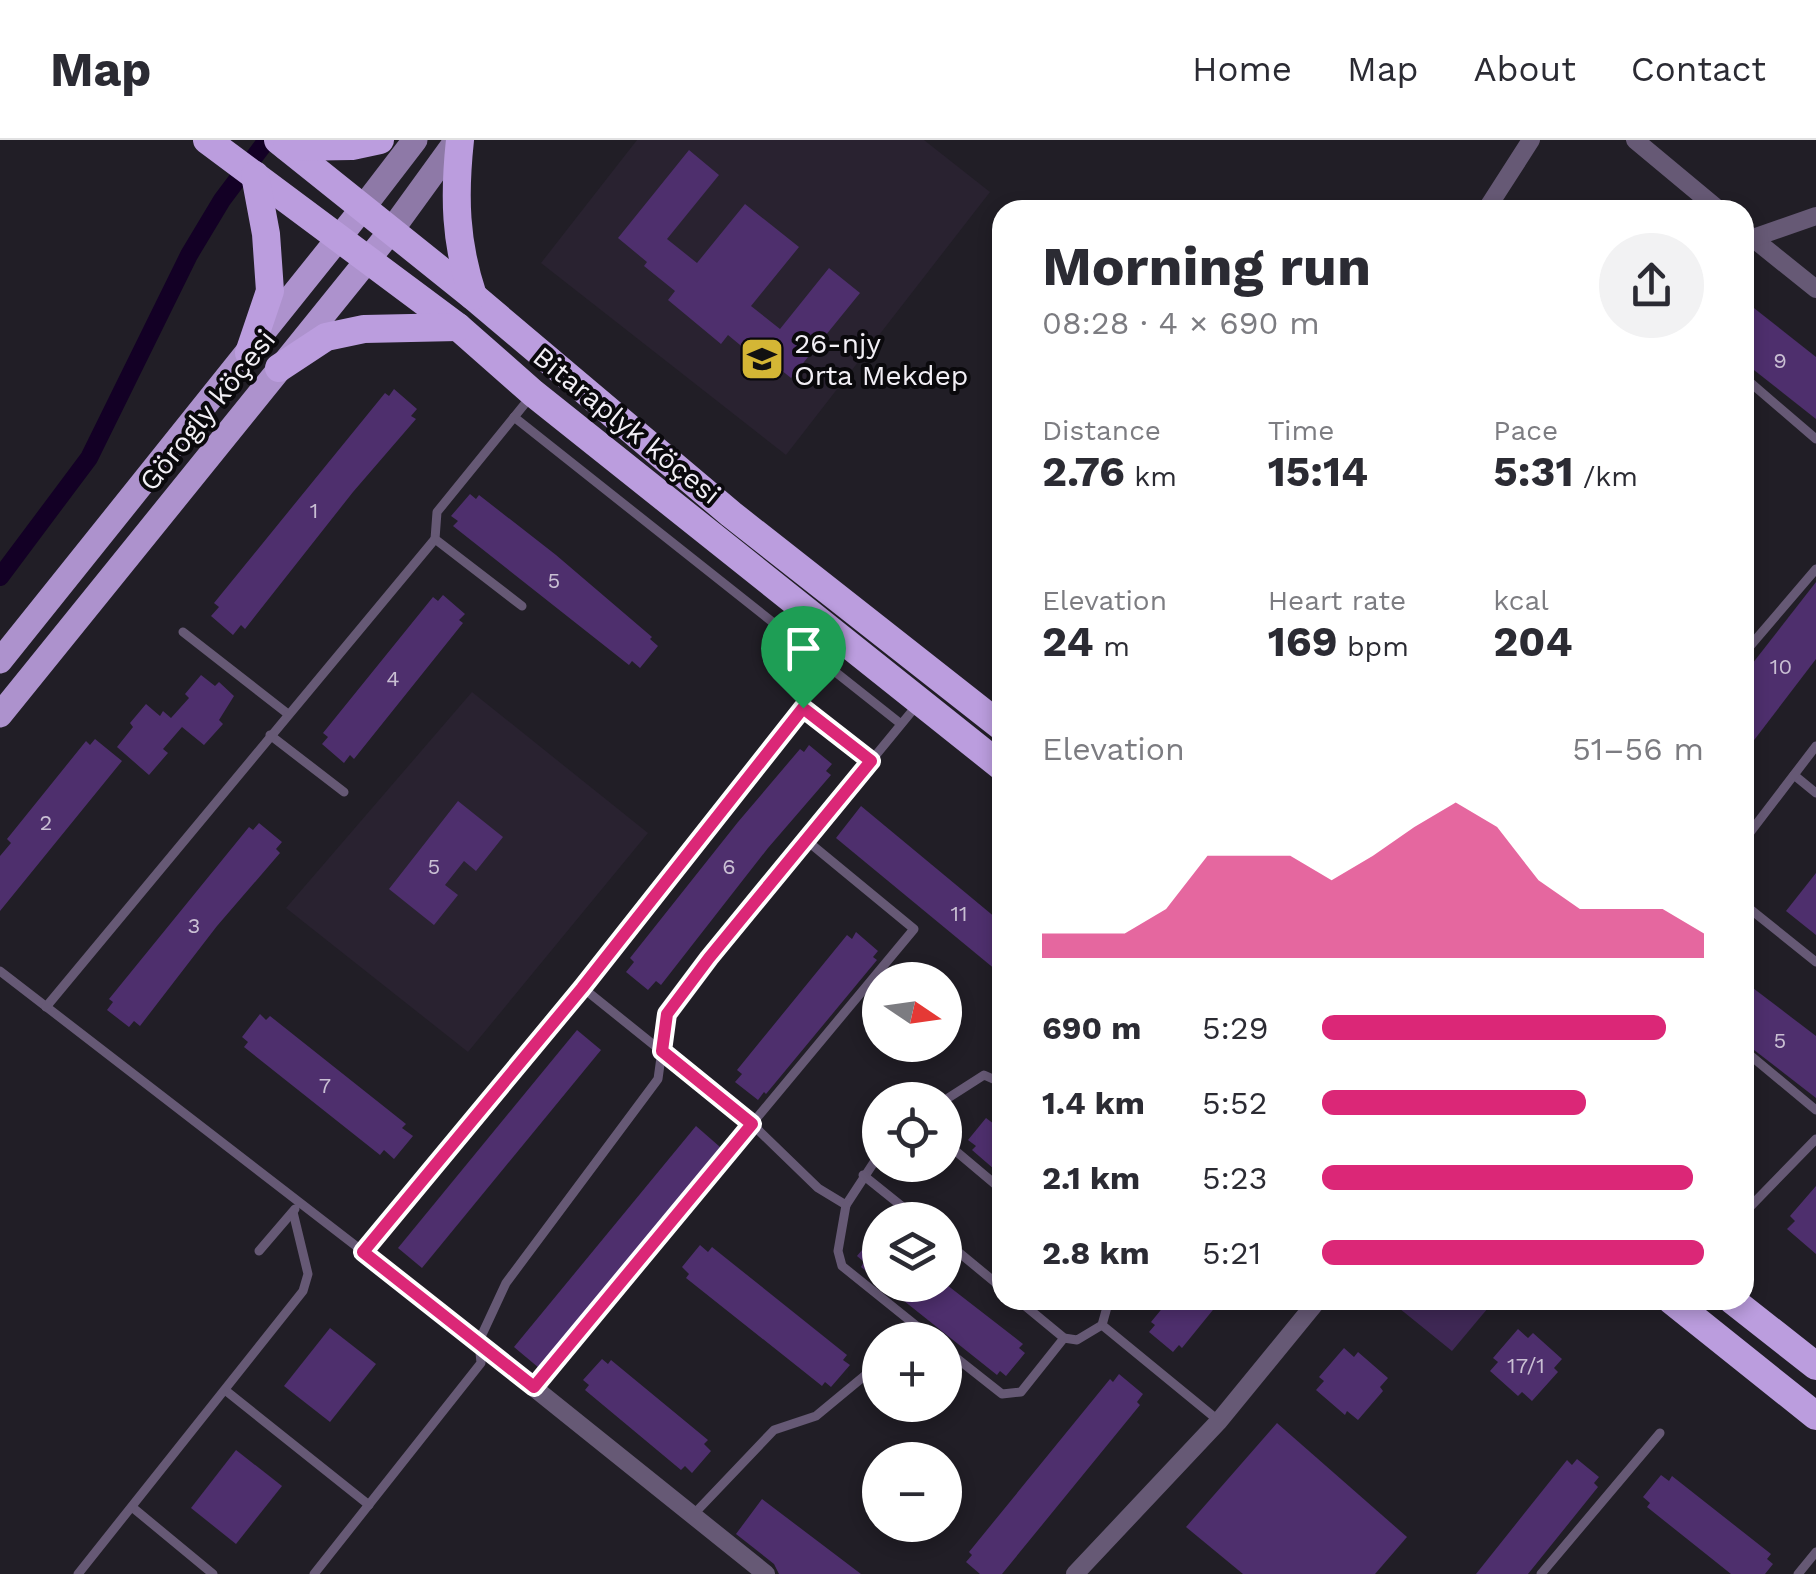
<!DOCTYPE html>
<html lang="en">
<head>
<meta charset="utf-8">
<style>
  :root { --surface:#fff; --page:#f2f2f3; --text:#2b2b33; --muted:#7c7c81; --line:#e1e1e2; --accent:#db2777 }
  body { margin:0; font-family:"Work Sans",sans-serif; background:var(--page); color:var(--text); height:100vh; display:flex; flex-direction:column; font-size:38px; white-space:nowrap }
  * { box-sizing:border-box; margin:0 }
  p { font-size:32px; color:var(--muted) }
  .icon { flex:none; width:55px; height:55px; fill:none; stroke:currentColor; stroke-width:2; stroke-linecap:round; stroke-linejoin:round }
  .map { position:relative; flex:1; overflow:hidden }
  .drawer { position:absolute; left:992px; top:60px; width:762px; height:1110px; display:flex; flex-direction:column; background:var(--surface); border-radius:30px; box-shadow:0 5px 15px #0003 }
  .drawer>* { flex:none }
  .needle { width:65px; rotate:103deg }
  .buttons { position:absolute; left:862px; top:822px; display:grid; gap:20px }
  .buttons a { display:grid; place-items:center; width:100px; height:100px; border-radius:50%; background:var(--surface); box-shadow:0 5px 15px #0003; font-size:50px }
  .pin { position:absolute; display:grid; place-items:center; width:85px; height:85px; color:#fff; margin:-102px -42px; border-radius:50% 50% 50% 0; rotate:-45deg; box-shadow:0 0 10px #0007 }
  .pin .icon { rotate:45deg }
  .round { display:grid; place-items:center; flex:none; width:105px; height:105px; border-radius:52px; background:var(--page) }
  .summary { display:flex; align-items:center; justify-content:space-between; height:170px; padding:0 50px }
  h1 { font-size:55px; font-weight:700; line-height:75px }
  .figures { display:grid; grid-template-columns:repeat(3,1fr); gap:15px; height:170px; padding:10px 50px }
  .figures div { display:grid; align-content:center }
  .figures b { font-size:42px; font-weight:700 }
  .figures small { font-size:28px; font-weight:400 }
  .figures p { font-size:28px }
  .chart { height:280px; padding:20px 50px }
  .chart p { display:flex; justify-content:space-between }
  .chart svg { width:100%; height:180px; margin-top:10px; fill:var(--accent); opacity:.7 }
  ul { padding:0 50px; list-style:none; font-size:32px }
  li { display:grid; grid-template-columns:160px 120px 1fr; align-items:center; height:75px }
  li i { height:25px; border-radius:12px; background:var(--accent) }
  header { display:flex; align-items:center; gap:60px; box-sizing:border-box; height:140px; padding:0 50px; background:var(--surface); border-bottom:2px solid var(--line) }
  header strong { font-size:48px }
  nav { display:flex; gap:55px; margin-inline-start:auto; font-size:35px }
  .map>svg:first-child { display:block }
  .built { fill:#292230 }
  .green { fill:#3f2855 }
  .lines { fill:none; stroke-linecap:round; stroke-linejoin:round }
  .canal { stroke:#130025; stroke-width:18 }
  .building { fill:#4e2f6d }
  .service { stroke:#665975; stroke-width:9 }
  .minor { stroke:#665975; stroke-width:18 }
  .secondary { stroke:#8e79a7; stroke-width:25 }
  .primary { stroke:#ad92cd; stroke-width:25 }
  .trunk { stroke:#bb9dde; stroke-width:28 }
  .route-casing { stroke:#fff; stroke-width:20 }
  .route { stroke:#db2777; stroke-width:12 }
  .labels { text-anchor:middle; stroke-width:8; stroke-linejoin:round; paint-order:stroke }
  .number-label { font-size:22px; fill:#c9bfd3 }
  .poi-label { font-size:28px; fill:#f2eff5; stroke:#0a090c; text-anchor:start }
  .street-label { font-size:28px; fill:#f2eff5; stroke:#0a090c }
</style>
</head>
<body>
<header>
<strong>Map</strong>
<nav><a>Home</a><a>Map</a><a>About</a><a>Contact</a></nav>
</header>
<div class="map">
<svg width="1816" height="1434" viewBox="0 0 1816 1434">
  <rect width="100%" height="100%" fill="#211e26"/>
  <g class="built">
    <path d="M637 0H924L990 52 786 315 541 123Z"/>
    <path d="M472 552 648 693 468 912 286 768Z"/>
  </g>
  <path class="green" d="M1389 1160H1491L1493 1162 1452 1211Z"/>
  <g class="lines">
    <path class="canal" d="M0 437 89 318 189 115 222 60 267 0"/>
  </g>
  <g class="building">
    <path d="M689 10 719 35 667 99 697 123 745 64 799 107 751 166 780 189 829 128 860 153 791 238 761 214 757 219 728 195 721 204 668 160 675 151 644 126 647 122 618 98Z"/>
    <path d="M1745 161 1816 217V279L1745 223Z"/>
    <path d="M394 249 417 269 411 276 416 279 353 352 245 489 241 485 233 495 211 476 219 467 214 463 385 253 389 256Z"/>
    <path d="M470 354 476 359 479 355 556 415 652 497 650 499 658 506 640 528 632 521 629 525 453 386 458 381 451 376Z"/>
    <path d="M1816 442V519L1745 612V533Z"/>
    <path d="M443 455 465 474 459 480 463 483 354 619 350 615 344 623 322 604 328 597 323 593 433 457 438 461Z"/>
    <path d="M201 535 215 546 219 542 234 556 219 580 223 584 204 605 182 587 163 609 168 613 149 635 117 607 133 587 130 583 146 564 160 576 163 571 171 578 189 558 185 554Z"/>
    <path d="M95 599 122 621 0 771V716L11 703 7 699 86 601 90 605Z"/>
    <path d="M809 605 832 624 826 631 831 635 768 708 661 845 656 841 648 850 626 832 634 822 630 818 738 682 800 609 804 612Z"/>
    <path d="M458 661 503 697 476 731 464 721 445 745 458 755 434 785 389 749Z"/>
    <path d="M861 666 1002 783V835L836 698Z"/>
    <path d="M259 683 282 702 276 709 280 713 217 786 140 886 134 881 129 887 107 870 113 862 109 859 249 687 253 690Z"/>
    <path d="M1816 733V795L1786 771Z"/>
    <path d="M856 792 878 811 873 817 877 820 766 954 764 952 758 960 735 942 742 934 737 930 847 795 852 799Z"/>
    <path d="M1745 842 1816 896V958L1745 903Z"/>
    <path d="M260 874 266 880 270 876 406 984 402 988 413 996 394 1019 384 1010 380 1015 244 907 248 902 242 897Z"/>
    <path d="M577 890 601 910 422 1128 398 1108Z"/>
    <path d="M1002 974V1018L994 1029 972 1010 976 1006 968 1000 986 978 994 984Z"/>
    <path d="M696 986 720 1007 539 1228 514 1207Z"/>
    <path d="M1816 1046V1114L1787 1089 1795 1081 1790 1076Z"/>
    <path d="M880 1088V1142L861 1127 864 1122 857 1116Z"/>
    <path d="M700 1105 708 1112 712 1107 847 1215 843 1220 850 1225 831 1247 825 1242 822 1246 686 1138 689 1134 682 1127Z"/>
    <path d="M884 1145H947L1023 1204 1019 1208 1025 1213 1006 1236 1000 1231 997 1235Z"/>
    <path d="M1169 1160H1221L1182 1208 1179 1205 1173 1212 1149 1192 1155 1185 1151 1182Z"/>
    <path d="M330 1188 376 1224 330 1282 284 1246Z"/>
    <path d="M1518 1189 1528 1198 1533 1193 1562 1219 1554 1228 1558 1232 1532 1261 1522 1252 1518 1256 1490 1231 1498 1222 1493 1218Z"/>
    <path d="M1344 1208 1354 1217 1358 1212 1388 1238 1380 1247 1383 1251 1358 1280 1347 1271 1345 1275 1316 1250 1324 1241 1319 1237Z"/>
    <path d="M602 1219 608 1224 611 1220 708 1300 704 1304 711 1311 692 1333 685 1326 681 1330 585 1250 589 1245 583 1240Z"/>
    <path d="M1119 1234 1143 1254 1137 1262 1140 1265 1002 1434H980L966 1422 972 1415 969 1412 1110 1239 1113 1242Z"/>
    <path d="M1277 1283 1407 1397 1375 1434H1243L1186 1387Z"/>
    <path d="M236 1310 282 1346 236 1404 191 1368Z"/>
    <path d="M1577 1319 1599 1337 1594 1343 1598 1347 1528 1434H1476L1567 1320 1572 1325Z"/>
    <path d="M1661 1335 1669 1341 1672 1336 1771 1414 1767 1419 1773 1424 1765 1434H1731L1647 1367 1650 1363 1643 1357Z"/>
    <path d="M762 1359 861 1434H779L774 1424 736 1394Z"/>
  </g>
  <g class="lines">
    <g class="service">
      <path d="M1745 238 1816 299"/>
      <path d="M514 277 901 584"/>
      <path d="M522 466 435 399 437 372 532 255"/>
      <path d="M183 492 288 574"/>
      <path d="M1745 512 1816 429"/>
      <path d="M270 595 344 652"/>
      <path d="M871 621 807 569 799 571 583 848 752 984 818 1048 846 1065 880 1013"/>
      <path d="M1794 635 1816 653"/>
      <path d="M1745 699 1816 606"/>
      <path d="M1745 765 1816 822"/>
      <path d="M0 831 479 1201 506 1143 658 939 667 874 709 818 917 565"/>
      <path d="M46 867 435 399"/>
      <path d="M1745 911 1816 970"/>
      <path d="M945 960 984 935 1002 943"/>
      <path d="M945 1002 1002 1050"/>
      <path d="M863 1035 919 1080"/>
      <path d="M846 1065 838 1111 842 1126 934 1200"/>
      <path d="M1745 1072 1816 999"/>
      <path d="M945 1101 1002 1148"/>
      <path d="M259 1111 295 1069"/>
      <path d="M363 1112 583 848"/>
      <path d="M1018 1160 1064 1198 1077 1200 1102 1185"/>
      <path d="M1109 1160 1102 1185 1219 1281"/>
      <path d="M905 1200 919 1187"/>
      <path d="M479 1201 533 1247 914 789 806 700"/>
      <path d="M945 1209 1002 1254 1021 1252 1064 1198"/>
      <path d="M225 1250 369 1365"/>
      <path d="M132 1367 213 1434"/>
      <path d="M693 1375 774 1290 816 1276 880 1223"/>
      <path d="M78 1434 303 1151 308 1134 293 1072"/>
      <path d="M314 1434 481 1223 479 1201"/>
      <path d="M1541 1434 1660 1293"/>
      <path d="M1798 1434 1816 1412"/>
    </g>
    <g class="minor">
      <path d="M1635 0 1719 70"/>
      <path d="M1486 70 1531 0"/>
      <path d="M1745 92 1816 149"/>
      <path d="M1753 98 1816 76"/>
      <path d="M533 1247 766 1434"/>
      <path d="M1075 1434 1219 1281 1318 1160"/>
    </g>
    <g class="secondary">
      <path d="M362 69 415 0"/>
      <path d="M391 91 457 0"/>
    </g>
    <g class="primary">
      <path d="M0 521 362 69"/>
      <path d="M0 575 391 91"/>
    </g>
    <g class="trunk">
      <path d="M207 0 458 187 533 253 1002 627"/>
      <path d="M278 0 474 157 731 374 1002 587"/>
      <path d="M460 0C454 56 455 102 473 156"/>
      <path d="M287 7 352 6 380 0"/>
      <path d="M249 213 270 151 266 94 255 35"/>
      <path d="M279 228 326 197 364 189 458 187"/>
      <path d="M1671 1160 1816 1276"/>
      <path d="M1732 1160 1816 1226"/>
    </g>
  </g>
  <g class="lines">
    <defs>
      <path id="route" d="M803 568 871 621 709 818 667 874 662 911 752 984 534 1247 363 1112 582 848Z"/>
    </defs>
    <use href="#route" class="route-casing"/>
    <use href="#route" class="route"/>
  </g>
  <defs>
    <symbol id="school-square" viewBox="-11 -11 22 22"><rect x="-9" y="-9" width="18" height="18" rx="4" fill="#d4b635" stroke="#0a090c"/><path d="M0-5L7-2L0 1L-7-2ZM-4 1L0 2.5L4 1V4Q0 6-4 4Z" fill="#111"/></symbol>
  </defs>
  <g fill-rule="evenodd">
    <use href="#school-square" x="737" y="194" width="50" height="50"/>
  </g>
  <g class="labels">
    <g class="number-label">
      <text x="1780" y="228">9</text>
      <text x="314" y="378">1</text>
      <text x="554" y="448">5</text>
      <text x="1781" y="534">10</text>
      <text x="393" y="546">4</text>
      <text x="46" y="690">2</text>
      <text x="434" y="734">5</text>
      <text x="729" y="734">6</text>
      <text x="959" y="781">11</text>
      <text x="194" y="793">3</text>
      <text x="1780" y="908">5</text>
      <text x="325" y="953">7</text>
      <text x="1526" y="1233">17/1</text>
    </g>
    <g class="poi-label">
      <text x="794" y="213">26-njy<tspan x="794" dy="32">Orta Mekdep</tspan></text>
    </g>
    <g class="street-label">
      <text transform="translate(207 270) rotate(-51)" y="10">Görogly köçesi</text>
      <text transform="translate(627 285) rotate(39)" y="10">Bitaraplyk köçesi</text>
    </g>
  </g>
</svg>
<div class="buttons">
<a><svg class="needle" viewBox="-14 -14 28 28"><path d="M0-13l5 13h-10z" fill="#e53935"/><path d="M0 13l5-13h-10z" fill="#7c7c81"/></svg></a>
<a><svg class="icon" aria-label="locate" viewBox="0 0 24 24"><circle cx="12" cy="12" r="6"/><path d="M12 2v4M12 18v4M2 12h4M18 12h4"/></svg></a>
<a><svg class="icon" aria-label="layers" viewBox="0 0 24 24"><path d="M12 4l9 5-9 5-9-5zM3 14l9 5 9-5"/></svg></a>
<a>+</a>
<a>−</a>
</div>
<div class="pin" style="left:803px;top:568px;background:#1e9e55"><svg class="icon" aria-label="arrive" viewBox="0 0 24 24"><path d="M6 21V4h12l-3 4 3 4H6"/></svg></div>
<section class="drawer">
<div class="summary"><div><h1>Morning run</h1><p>08:28 · 4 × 690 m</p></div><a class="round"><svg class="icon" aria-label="share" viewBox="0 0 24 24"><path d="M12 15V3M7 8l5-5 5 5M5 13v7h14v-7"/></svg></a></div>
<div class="figures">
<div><p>Distance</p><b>2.76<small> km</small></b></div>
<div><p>Time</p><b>15:14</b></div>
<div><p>Pace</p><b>5:31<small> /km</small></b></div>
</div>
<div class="figures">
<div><p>Elevation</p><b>24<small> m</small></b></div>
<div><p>Heart rate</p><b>169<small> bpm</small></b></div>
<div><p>kcal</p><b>204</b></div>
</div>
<div class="chart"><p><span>Elevation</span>51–56 m</p>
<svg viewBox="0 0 160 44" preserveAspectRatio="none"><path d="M0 44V38L10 38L20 38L30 32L40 19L50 19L60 19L70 25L80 19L90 12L100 6L110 12L120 25L130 32L140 32L150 32L160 38V44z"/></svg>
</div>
<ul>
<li><b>690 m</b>5:29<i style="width:90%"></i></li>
<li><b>1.4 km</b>5:52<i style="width:69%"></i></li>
<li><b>2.1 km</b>5:23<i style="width:97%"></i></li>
<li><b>2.8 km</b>5:21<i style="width:100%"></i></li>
</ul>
</section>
</div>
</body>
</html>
